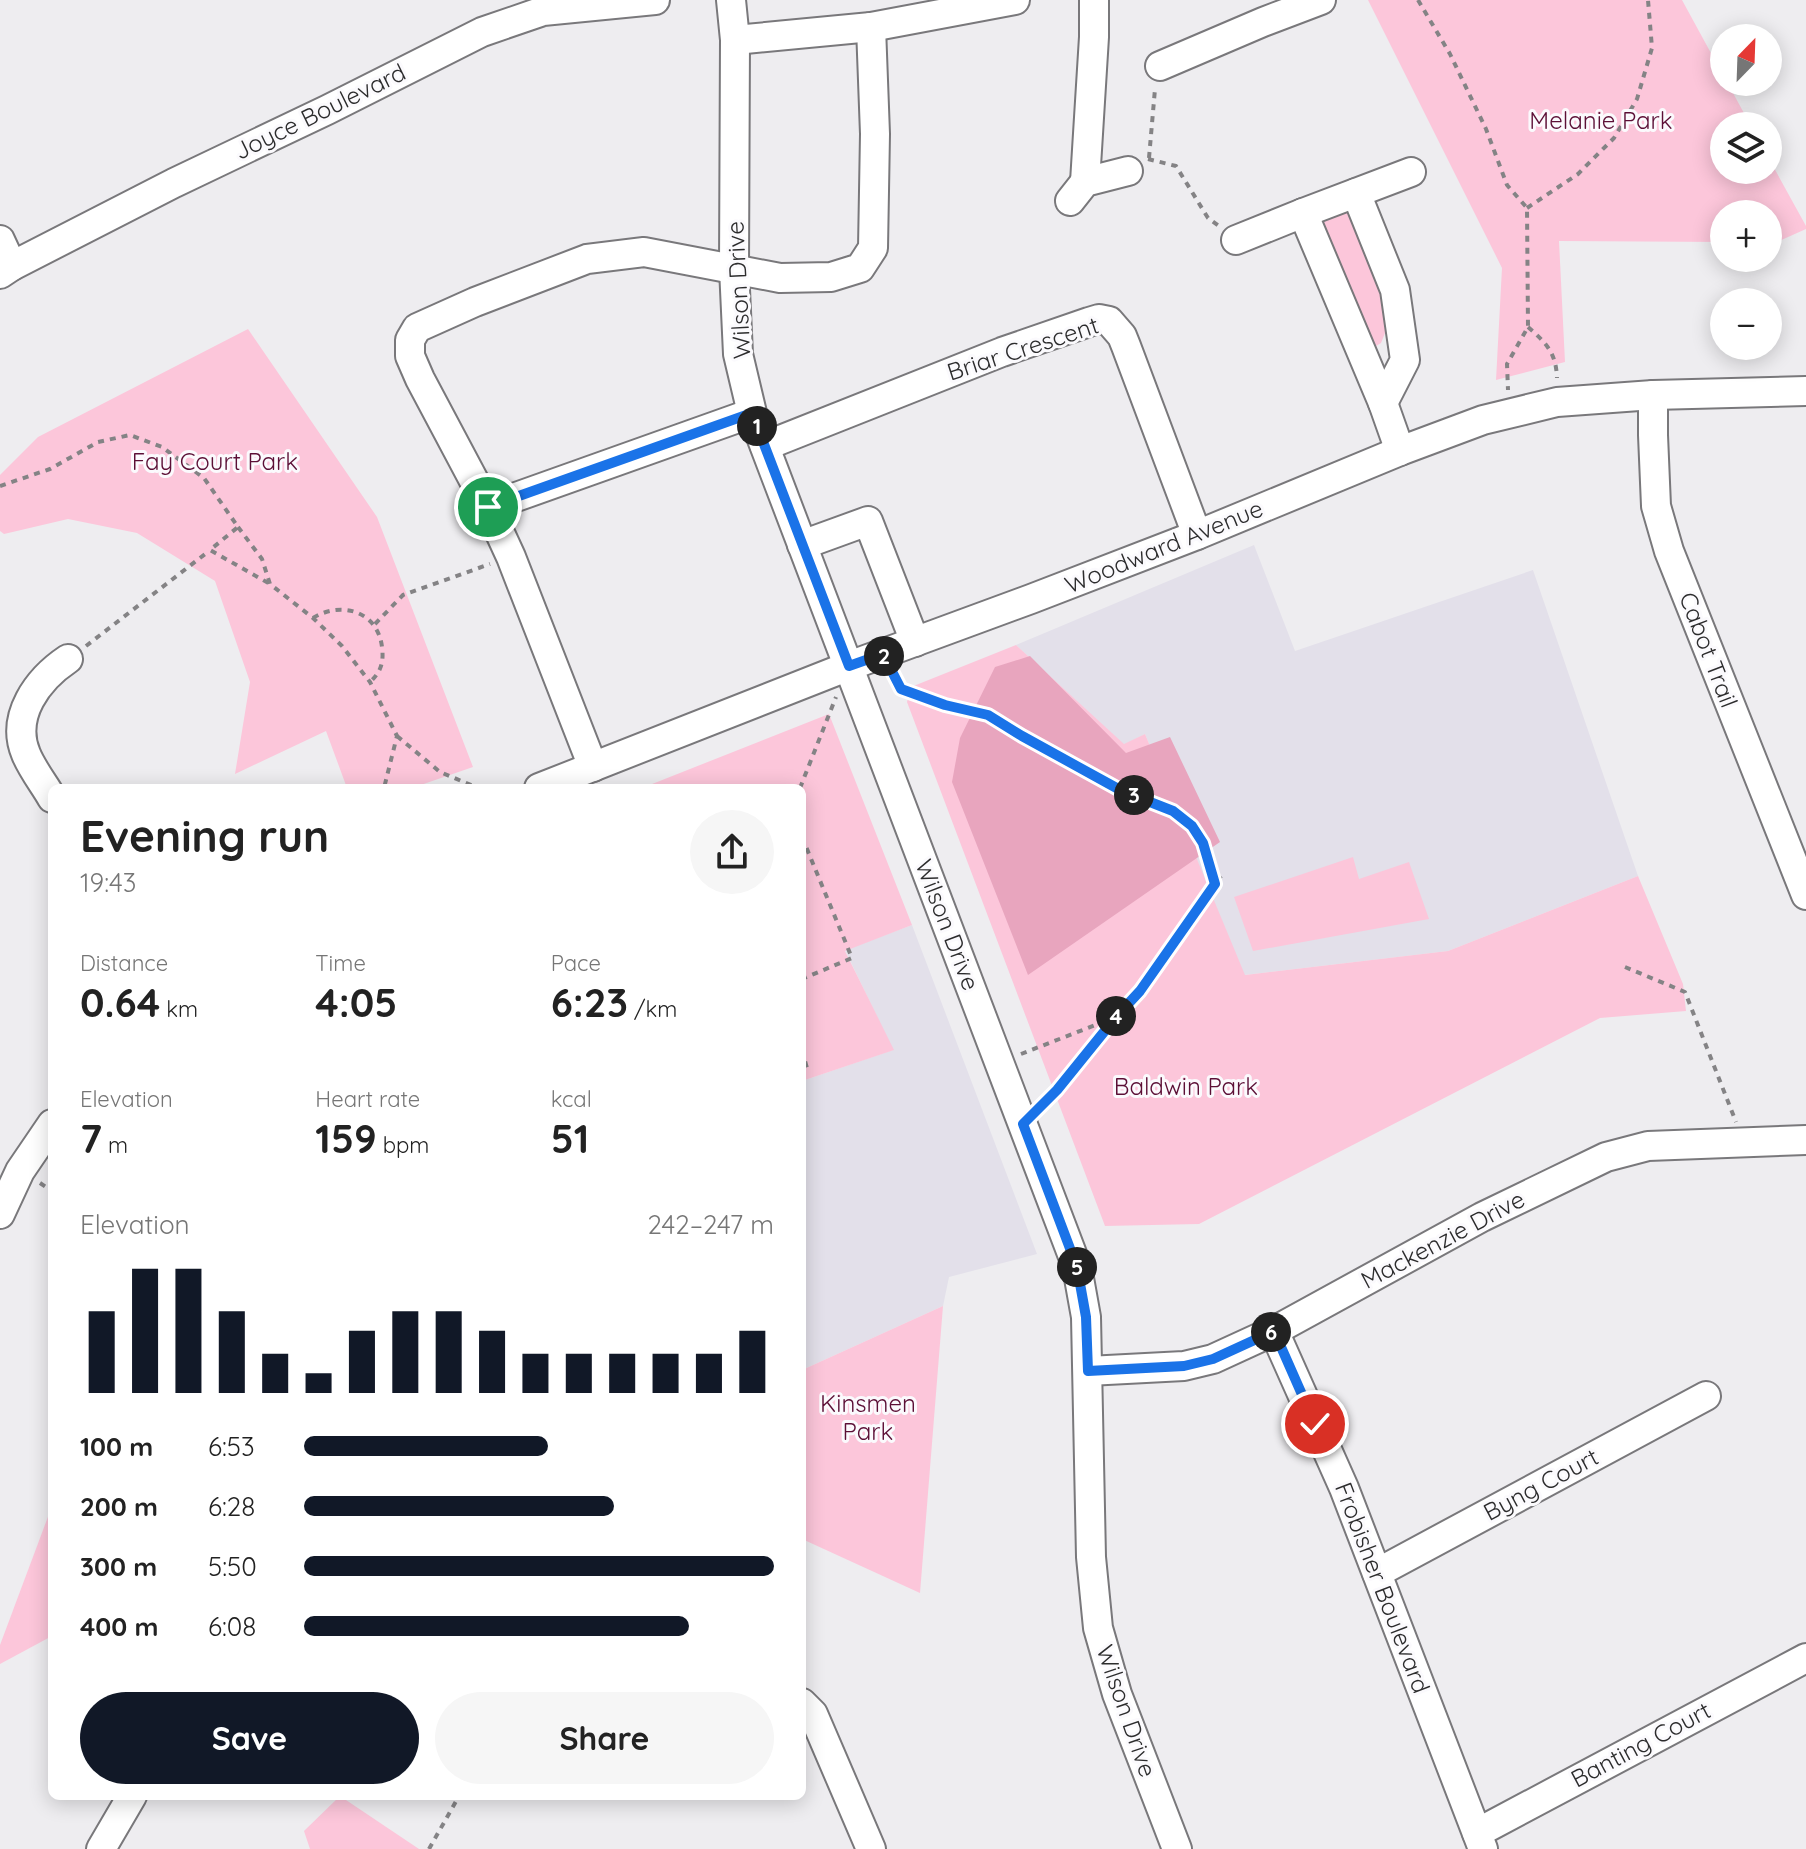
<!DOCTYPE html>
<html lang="en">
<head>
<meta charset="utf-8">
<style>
  :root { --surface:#fff; --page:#f6f6f6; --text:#222; --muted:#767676; --accent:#111827 }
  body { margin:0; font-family:Quicksand,sans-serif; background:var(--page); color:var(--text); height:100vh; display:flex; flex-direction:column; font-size:30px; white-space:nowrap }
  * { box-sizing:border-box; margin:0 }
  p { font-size:26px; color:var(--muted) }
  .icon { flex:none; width:44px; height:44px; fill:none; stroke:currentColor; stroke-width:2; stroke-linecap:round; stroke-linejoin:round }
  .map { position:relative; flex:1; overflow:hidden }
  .details { position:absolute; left:48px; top:784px; width:758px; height:1016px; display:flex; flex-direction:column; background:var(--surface); border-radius:12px; box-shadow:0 4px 20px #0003 }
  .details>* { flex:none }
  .needle { width:52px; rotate:23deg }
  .controls { position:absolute; left:1710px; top:24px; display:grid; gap:16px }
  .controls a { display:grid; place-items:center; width:72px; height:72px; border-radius:50%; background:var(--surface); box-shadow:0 4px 20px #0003; font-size:40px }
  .pin { position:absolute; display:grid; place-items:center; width:68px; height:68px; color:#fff; margin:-34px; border:4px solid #fff; border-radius:50%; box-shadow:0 2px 8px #0007 }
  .km { position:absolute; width:40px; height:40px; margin:-20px; border-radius:50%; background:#222; color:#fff; font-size:22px; line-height:40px; text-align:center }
  .round { display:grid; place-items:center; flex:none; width:84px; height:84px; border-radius:42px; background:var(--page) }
  .headline { display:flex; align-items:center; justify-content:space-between; height:136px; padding:0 32px }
  h1 { font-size:44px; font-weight:700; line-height:60px }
  .metrics { display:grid; grid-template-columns:repeat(3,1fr); gap:12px; height:136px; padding:8px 32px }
  .metrics div { display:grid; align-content:center }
  .metrics b { font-size:40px; font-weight:700 }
  .metrics small { font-size:22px; font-weight:400 }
  .metrics p { font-size:22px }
  .chart { height:224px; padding:16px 32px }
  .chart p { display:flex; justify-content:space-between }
  .chart svg { width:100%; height:144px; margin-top:8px; stroke:var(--accent); stroke-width:6 }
  .button { display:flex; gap:16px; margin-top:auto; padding:16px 32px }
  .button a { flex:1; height:92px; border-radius:48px; background:var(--accent); color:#fff; font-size:32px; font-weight:700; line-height:92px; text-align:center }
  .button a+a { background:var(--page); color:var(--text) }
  ul { padding:0 32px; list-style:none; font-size:26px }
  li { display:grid; grid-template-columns:128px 96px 1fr; align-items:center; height:60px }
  li i { height:20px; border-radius:10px; background:var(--accent) }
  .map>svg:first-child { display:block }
  .built { fill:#e3e0ea }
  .green { fill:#fcc6da }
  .forest { fill:#e8a5be }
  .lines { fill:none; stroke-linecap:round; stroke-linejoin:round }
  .minor-casing { stroke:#79787b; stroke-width:32 }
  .path { stroke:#848385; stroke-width:4; stroke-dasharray:6 6; stroke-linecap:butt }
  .minor { stroke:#fff; stroke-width:28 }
  .route-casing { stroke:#fff; stroke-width:16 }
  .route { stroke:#1a73e8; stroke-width:10 }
  .labels { text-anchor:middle; stroke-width:6; stroke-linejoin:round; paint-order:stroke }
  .street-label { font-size:24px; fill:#2c2c2d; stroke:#fbfafd }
  .park-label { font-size:24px; fill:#5c0f36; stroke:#fbfafd }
</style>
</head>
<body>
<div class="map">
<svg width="1806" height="1849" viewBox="0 0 1806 1849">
  <rect width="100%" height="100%" fill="#eeedf0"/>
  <g class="built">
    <path d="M1254 545 1295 651 1533 570 1638 876 1448 951 1244 975 1145 734 1124 745 1016 645Z"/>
    <path d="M912 925 1037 1254 949 1277 943 1306 802 1370V1081L893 1050 845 950Z"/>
  </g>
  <g class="green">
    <path d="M1368 0H1682L1724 77V82H1727L1751 126H1724V170H1768V157L1806 226V229L1777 242H1768V214H1724V242L1559 241 1565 362 1496 380 1502 268Z"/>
    <path d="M1345 211 1352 215 1359 224 1386 309 1385 333 1381 343 1376 346 1370 343 1321 227 1324 216Z"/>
    <path d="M248 329 377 517 473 767 412 788H347L326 731 235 774 250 682 215 581 137 533 68 519 4 534 0 531V475L38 437Z"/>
    <path d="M1016 645 1124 744 1145 734 1245 975 1448 951 1638 876 1683 984 1686 1011 1600 1018 1199 1224 1105 1226 907 702 911 687Z"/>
    <path d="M829 714 912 925 845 951 894 1050 802 1081V788H642Z"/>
    <path d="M1353 857 1359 879 1409 862 1429 919 1253 951 1234 897Z"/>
    <path d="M943 1306 920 1593 802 1539V1370Z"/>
    <path d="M52 1506V1636L0 1664V1645Z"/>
    <path d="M340 1796 419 1849H310L304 1831Z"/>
  </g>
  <path class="forest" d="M1030 656 1126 753 1170 737 1220 842 1028 975 952 782 960 738 995 667Z"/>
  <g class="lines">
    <defs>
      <g id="minor">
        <path d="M731 0 735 40 734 268 738 354 752 413 1077 1267 1086 1317 1091 1557 1098 1628 1117 1694 1177 1849"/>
        <path d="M735 40 871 27 1015 0"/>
        <path d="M1160 66 1263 22 1321 0"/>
        <path d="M1085 182 1094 37V0"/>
        <path d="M1356 193 1395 290 1405 360 1383 403"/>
        <path d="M1070 201 1085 182 1128 171"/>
        <path d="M1303 213 1383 403 1400 451"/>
        <path d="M0 240 12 266"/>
        <path d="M1236 240 1303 213 1411 172"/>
        <path d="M0 274 12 266 174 183 327 110 482 32 543 11 655 0"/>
        <path d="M1653 395V435L1656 506 1669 551 1806 895"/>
        <path d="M765 446 1002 352 1089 322 1099 319 1109 321 1122 336 1126 346 1197 535"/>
        <path d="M488 507 752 413"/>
        <path d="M802 545 868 521 915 642"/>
        <path d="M593 767 511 557 488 507 420 379 410 356V340L417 328 475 302 587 259 644 252 780 278 831 277 860 268 873 248 875 134 871 27"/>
        <path d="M539 788 849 666 1031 599 1197 535 1400 451 1483 420 1557 402 1653 395 1806 391"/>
        <path d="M52 798C44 784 32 769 26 754 10 716 38 679 68 659"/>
        <path d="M0 1214 20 1171 52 1124"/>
        <path d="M1274 1331 1344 1488 1483 1849"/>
        <path d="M1088 1371 1184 1366 1213 1359 1274 1331 1482 1217 1606 1157 1648 1146 1806 1140"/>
        <path d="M1377 1573 1706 1396"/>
        <path d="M802 1703 813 1714 871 1849"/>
        <path d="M1477 1833 1806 1658"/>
        <path d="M101 1849 132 1796"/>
      </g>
    </defs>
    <use href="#minor" class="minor-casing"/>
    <g class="path">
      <path d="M1418 0 1450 54 1486 129 1507 185 1527 208 1528 327 1507 364 1508 390"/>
      <path d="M1149 158 1155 89"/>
      <path d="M1148 159 1176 166 1208 218 1219 226"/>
      <path d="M1527 208 1578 174 1614 138 1637 99 1652 48 1648 0"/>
      <path d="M1528 327C1546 343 1556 352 1557 378"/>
      <path d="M0 486 50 469 98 442 130 435 162 447 204 478 238 527 210 550 270 584"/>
      <path d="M238 527 262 559 270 584 313 618 342 646 370 682 397 736 384 788"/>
      <path d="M313 618C342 600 378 612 382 647 384 662 381 672 370 682"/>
      <path d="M375 624 403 595 490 564"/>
      <path d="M86 646 209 551"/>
      <path d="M893 673 901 689 945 705 988 715 1022 736 1122 791 1173 811 1192 826 1203 843 1215 884"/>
      <path d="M397 736 440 772 478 788"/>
      <path d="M800 788 836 697"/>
      <path d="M802 837 852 958 802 979"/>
      <path d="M1625 967 1685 992 1736 1122"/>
      <path d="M802 1050 808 1072"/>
      <path d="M1021 1054 1116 1017 1140 991 1221 876"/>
      <path d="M1040 1107 1057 1090 1114 1019"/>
      <path d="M40 1183 52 1191"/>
      <path d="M429 1849 459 1796"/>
    </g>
    <use href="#minor" class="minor"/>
  </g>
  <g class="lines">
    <defs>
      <path id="route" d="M488 507 752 413 849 666 883 654 901 689 945 705 988 715 1022 736 1122 791 1173 811 1192 826 1203 843 1215 884 1140 991 1116 1017 1057 1090 1023 1124 1077 1267 1086 1317 1088 1371 1184 1366 1213 1359 1274 1331 1315 1424"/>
    </defs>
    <use href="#route" class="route-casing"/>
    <use href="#route" class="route"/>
  </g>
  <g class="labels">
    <g class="street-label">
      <text transform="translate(320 112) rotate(-26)" y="8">Joyce Boulevard</text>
      <text transform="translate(739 290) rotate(-93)" y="8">Wilson Drive</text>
      <text transform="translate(1023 349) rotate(-18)" y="8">Briar Crescent</text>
      <text transform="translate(1164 547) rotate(-22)" y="8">Woodward Avenue</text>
      <text transform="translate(1708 650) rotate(69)" y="8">Cabot Trail</text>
      <text transform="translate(947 925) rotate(69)" y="8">Wilson Drive</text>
      <text transform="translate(1443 1240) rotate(-28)" y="8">Mackenzie Drive</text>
      <text transform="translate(1541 1485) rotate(-28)" y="8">Byng Court</text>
      <text transform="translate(1382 1588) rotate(69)" y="8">Frobisher Boulevard</text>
      <text transform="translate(1126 1711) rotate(71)" y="8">Wilson Drive</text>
      <text transform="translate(1641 1745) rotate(-28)" y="8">Banting Court</text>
    </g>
    <g class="park-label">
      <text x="1601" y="129">Melanie Park</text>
      <text x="215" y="470">Fay Court Park</text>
      <text x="1186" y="1095">Baldwin Park</text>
      <text x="868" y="1412">Kinsmen<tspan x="868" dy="28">Park</tspan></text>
    </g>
  </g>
</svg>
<div class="controls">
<a><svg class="needle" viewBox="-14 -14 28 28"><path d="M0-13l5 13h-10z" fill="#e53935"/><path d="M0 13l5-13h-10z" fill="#767676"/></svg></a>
<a><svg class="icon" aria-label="layers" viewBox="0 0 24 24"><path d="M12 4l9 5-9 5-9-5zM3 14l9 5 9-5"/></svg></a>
<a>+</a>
<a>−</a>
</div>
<div class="pin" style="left:488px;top:507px;background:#1e9e55"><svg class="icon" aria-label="arrive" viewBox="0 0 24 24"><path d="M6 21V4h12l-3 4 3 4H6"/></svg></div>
<div class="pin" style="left:1315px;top:1424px;background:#d93025"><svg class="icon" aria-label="check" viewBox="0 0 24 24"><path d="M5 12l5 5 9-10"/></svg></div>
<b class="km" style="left:757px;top:426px">1</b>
<b class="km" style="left:884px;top:656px">2</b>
<b class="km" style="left:1134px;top:795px">3</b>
<b class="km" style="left:1116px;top:1016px">4</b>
<b class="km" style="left:1077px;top:1267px">5</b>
<b class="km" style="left:1271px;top:1332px">6</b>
<section class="details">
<div class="headline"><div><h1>Evening run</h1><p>19:43</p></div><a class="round"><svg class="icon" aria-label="share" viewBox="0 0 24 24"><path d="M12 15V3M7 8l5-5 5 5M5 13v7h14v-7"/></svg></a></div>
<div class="metrics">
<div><p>Distance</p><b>0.64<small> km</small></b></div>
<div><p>Time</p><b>4:05</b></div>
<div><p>Pace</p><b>6:23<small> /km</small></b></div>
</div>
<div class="metrics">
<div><p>Elevation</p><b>7<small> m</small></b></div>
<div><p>Heart rate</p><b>159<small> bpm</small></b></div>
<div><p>kcal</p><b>51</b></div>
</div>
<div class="chart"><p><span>Elevation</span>242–247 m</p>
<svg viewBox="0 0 160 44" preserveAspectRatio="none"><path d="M5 44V19M15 44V6M25 44V6M35 44V19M45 44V32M55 44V38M65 44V25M75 44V19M85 44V19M95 44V25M105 44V32M115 44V32M125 44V32M135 44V32M145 44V32M155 44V25"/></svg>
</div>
<ul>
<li><b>100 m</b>6:53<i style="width:52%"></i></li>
<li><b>200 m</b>6:28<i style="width:66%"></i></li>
<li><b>300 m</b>5:50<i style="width:100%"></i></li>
<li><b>400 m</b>6:08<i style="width:82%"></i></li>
</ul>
<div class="button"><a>Save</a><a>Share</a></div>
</section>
</div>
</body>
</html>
